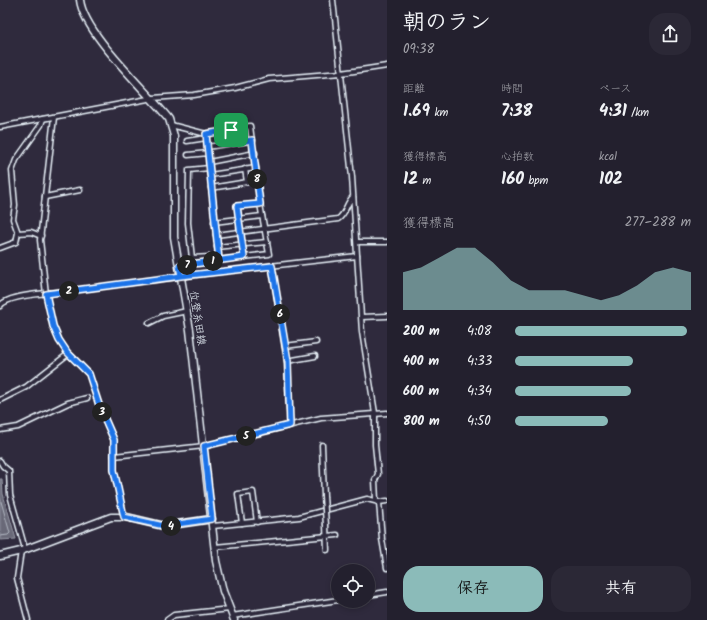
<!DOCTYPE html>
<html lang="ja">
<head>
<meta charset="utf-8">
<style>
  :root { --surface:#23202e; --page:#2b2836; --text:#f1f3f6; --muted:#a3a3aa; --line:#403e4a; --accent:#8bbbb9 }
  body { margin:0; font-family:Kalam,"Klee One",sans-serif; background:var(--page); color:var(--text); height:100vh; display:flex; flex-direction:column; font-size:15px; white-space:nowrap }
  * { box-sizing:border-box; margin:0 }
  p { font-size:13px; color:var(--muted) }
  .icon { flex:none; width:22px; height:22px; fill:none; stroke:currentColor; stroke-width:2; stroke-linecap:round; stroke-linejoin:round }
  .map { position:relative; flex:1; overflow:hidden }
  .drawer { display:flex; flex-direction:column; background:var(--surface); width:320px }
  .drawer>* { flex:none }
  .tools { position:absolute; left:331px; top:564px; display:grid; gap:8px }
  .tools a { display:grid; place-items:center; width:44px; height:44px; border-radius:50%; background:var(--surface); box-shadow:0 2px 6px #0003,0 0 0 1px var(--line); font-size:20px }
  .pin { position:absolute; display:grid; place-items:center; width:34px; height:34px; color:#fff; margin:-17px; border-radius:8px; box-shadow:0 2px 6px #0006 }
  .km { position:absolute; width:20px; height:20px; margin:-10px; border-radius:50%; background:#222; color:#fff; font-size:11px; line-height:20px; text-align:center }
  .round { display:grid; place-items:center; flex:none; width:42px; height:42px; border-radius:16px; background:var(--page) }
  .headline { display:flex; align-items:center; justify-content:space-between; height:68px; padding:0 16px }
  h1 { font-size:22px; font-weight:700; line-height:30px }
  .metrics { display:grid; grid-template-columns:repeat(3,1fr); gap:6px; height:68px; padding:4px 16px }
  .metrics div { display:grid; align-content:center }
  .metrics b { font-size:17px; font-weight:700 }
  .metrics small { font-size:11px; font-weight:400 }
  .metrics p { font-size:11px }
  .chart { height:112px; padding:8px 16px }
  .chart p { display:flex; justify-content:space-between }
  .chart svg { width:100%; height:72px; margin-top:4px; fill:var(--accent); opacity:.7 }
  .cta { display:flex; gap:8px; margin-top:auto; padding:8px 16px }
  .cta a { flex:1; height:46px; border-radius:16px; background:var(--accent); color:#111; font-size:16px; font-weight:700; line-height:46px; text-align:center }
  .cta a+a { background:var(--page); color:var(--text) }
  ul { padding:0 16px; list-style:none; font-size:13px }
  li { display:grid; grid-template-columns:64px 48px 1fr; align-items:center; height:30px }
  li i { height:10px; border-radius:5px; background:var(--accent) }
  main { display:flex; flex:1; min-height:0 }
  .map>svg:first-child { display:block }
  .water { fill:#696978; stroke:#9c9fab }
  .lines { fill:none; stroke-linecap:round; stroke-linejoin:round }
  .shore { stroke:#b5bbc5; stroke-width:1 }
  .street-casing { stroke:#e8f1f8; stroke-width:7 }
  .secondary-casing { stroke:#e8f1f8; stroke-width:9 }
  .street { stroke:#2f2a3d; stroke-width:4 }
  .secondary { stroke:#2f2a3d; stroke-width:6 }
  .street-bridge-casing { stroke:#e8f1f8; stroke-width:7; stroke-linecap:butt }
  .street-bridge { stroke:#2f2a3d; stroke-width:4 }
  .route-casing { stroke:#fff; stroke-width:8 }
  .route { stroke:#1a73e8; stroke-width:5 }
  .labels { text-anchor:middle; stroke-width:3; stroke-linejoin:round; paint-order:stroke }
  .street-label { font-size:11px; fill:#e8f1f8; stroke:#2f2a3d }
</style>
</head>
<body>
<main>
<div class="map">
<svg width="387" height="620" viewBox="0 0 387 620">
  <rect width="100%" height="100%" fill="#2f2a3d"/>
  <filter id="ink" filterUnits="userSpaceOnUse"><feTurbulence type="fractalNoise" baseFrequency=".025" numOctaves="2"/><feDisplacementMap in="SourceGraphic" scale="8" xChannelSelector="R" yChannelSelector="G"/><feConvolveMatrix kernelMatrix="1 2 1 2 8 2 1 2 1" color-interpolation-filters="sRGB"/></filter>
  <g filter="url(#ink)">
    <path class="water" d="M0 479H2L3 494 16 539 0 540Z"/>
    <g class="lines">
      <path class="shore" d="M0 498 10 533 8 535 0 536"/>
      <defs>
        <g id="street">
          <path d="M333 0 352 177 362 332 375 413V445L378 474 375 480 376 500"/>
          <path d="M54 117 40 240 46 294 53 326 59 340 67 352 89 374 100 408 114 440V470L124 517"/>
          <path d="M171 125 206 134 219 260 179 266"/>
          <path d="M0 127 153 98 194 95 235 88 269 79 341 73 387 66"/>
          <path d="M231 130 233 143"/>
          <path d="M206 134 250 126 260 204 269 254 219 260 210 257 192 258 188 223 189 170 209 168"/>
          <path d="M187 141 206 138"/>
          <path d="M207 147 253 140"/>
          <path d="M188 155 208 153"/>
          <path d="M209 162 255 153"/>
          <path d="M210 175 256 168"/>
          <path d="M211 188 247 182 245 169"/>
          <path d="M45 197 80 190"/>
          <path d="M214 222 262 216"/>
          <path d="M18 233 31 232 41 236"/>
          <path d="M216 235 338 219C346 214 346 203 353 197"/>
          <path d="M357 242H387"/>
          <path d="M217 247 267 242"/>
          <path d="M0 248 16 242 18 233 13 219 15 205 12 171 16 160 41 125 43 119"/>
          <path d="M244 257 237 206 260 204"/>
          <path d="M272 266 287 361"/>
          <path d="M0 306C7 295 48 293 61 292 159 279 258 267 357 256"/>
          <path d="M362 317 387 316"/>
          <path d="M149 323 163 316 187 311"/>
          <path d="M285 346 316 342"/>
          <path d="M0 400 26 387 68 354"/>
          <path d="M290 425 287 361 315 356"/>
          <path d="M0 430 18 427 68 403 87 398"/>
          <path d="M322 445 324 496"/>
          <path d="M114 456 204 446 321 418 387 413"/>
          <path d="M0 461 3 466 9 471 10 495 25 549"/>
          <path d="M379 502 382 539 387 568"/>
          <path d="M242 523 238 494 253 492 257 522"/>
          <path d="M326 525 327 550"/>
          <path d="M213 526 299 517 367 499 379 502 387 501"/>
          <path d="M215 547 337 535"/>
          <path d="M21 551 17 578 28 620"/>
          <path d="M368 595 387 592"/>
          <path d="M232 616 338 600"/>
          <path d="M167 620 174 615 230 609"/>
        </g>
        <g id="secondary">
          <path d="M80 0C84 34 146 90 169 119L174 136V237L190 330 216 561 223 591 234 620"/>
          <path d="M0 556 21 551 111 517H126L164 526 212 519"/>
        </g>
      </defs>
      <use href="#street" class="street-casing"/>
      <use href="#secondary" class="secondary-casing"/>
      <use href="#street" class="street"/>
      <use href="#secondary" class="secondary"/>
      <defs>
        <path id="street-bridge" d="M324 496 326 525"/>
      </defs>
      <use href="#street-bridge" class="street-bridge-casing"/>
      <use href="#street-bridge" class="street-bridge"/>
    </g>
  </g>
  <g class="lines" filter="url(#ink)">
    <defs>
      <path id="route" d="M231 130 206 134 219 260 179 266 181 276 46 294 53 326 59 340 67 352 89 374 100 408 114 440V470L124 517 164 526 212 519 204 446 290 425 288 361 272 266 181 276 179 266 244 257 237 206 260 204 252 140 233 143 231 130"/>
    </defs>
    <use href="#route" class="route-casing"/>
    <use href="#route" class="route"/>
  </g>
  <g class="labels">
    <g class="street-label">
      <text transform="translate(198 318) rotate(81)" y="4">位登糸田線</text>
    </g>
  </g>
</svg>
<div class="tools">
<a><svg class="icon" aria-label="locate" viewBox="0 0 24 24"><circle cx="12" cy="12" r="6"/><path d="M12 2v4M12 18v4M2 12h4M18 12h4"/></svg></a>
</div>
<div class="pin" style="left:231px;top:130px;background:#1e9e55"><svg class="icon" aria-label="arrive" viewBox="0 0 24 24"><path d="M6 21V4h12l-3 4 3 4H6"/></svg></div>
<b class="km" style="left:213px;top:261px">1</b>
<b class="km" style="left:69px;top:291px">2</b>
<b class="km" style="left:102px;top:412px">3</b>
<b class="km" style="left:171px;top:526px">4</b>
<b class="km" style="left:246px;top:436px">5</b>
<b class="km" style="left:280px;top:314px">6</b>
<b class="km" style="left:187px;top:265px">7</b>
<b class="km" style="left:257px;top:179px">8</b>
</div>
<section class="drawer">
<div class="headline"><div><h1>朝のラン</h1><p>09:38</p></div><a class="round"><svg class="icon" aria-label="share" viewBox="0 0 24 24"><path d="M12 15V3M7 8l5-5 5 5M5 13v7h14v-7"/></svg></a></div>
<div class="metrics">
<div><p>距離</p><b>1.69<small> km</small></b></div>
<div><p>時間</p><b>7:38</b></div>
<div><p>ペース</p><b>4:31<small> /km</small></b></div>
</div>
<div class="metrics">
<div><p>獲得標高</p><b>12<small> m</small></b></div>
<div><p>心拍数</p><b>160<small> bpm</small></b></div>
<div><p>kcal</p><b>102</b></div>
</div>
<div class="chart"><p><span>獲得標高</span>277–288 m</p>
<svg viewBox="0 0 160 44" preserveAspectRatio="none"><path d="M0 44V21L10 18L20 12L30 6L40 6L50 15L60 26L70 32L80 32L90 32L100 35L110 38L120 35L130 29L140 21L150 18L160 21V44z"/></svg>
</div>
<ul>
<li><b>200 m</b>4:08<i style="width:98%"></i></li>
<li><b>400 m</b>4:33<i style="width:67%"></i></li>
<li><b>600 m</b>4:34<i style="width:66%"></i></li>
<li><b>800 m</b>4:50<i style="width:53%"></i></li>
</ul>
<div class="cta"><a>保存</a><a>共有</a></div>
</section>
</main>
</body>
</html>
